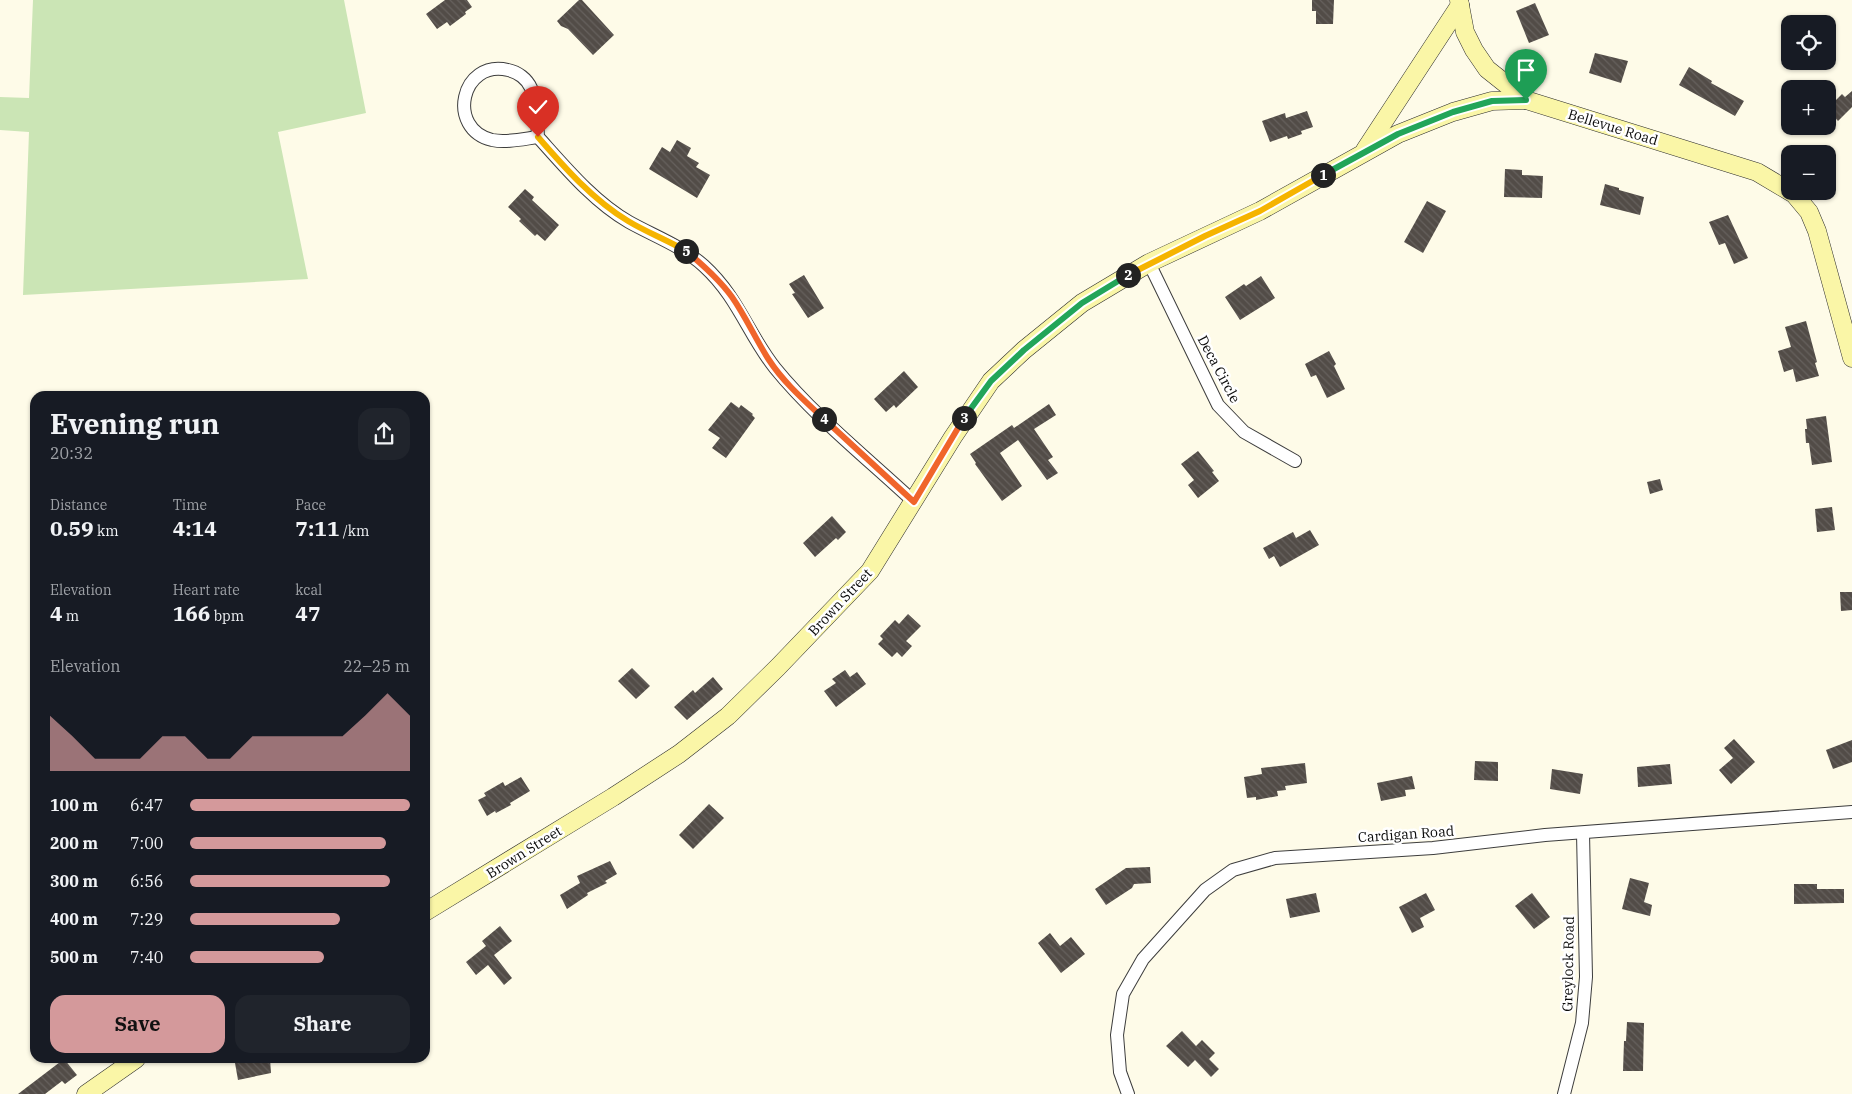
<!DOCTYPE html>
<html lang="en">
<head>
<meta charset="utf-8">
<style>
  :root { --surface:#171b24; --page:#20242c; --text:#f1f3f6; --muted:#9ea1a6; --accent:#d4999b }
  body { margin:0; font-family:"IBM Plex Serif",serif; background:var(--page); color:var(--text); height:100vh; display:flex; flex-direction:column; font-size:19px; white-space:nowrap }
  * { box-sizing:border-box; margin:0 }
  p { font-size:16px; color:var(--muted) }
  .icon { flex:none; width:28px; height:28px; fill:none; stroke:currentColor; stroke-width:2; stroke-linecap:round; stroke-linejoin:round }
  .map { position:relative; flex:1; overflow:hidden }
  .side { position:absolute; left:30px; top:391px; width:400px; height:672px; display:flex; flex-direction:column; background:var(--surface); border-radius:15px; box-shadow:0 1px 4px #0004 }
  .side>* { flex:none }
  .controls { position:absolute; left:1781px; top:15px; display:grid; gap:10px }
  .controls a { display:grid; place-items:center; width:55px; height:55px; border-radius:10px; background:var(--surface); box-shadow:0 1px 4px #0004; font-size:25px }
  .pin { position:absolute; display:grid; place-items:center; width:42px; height:42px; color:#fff; margin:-51px -21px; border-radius:50% 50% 50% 0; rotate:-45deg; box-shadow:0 0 5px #0007 }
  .pin .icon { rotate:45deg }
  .km { position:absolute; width:25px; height:25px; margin:-12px; border-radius:50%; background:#222; color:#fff; font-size:14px; line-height:25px; text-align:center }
  .round { display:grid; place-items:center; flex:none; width:52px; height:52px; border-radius:15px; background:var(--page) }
  .overview { display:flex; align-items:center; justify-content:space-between; height:85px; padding:0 20px }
  h1 { font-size:28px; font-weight:700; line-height:38px }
  .metrics { display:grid; grid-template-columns:repeat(3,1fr); gap:8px; height:85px; padding:5px 20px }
  .metrics div { display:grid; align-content:center }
  .metrics b { font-size:21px; font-weight:700 }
  .metrics small { font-size:14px; font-weight:400 }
  .metrics p { font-size:14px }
  .chart { height:140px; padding:10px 20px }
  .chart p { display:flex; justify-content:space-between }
  .chart svg { width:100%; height:90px; margin-top:5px; fill:var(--accent); opacity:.7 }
  .cta { display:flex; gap:10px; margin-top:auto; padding:10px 20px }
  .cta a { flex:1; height:58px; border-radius:15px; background:var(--accent); color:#111; font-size:20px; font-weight:700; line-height:58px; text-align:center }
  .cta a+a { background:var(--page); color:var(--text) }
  ul { padding:0 20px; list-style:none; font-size:16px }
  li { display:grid; grid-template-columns:80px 60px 1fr; align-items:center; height:38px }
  li i { height:12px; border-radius:6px; background:var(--accent) }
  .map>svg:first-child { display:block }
  .park { fill:#cbe5b5 }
  .building { fill:url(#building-back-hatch) }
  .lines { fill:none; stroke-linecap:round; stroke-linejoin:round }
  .street-casing { stroke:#3d3d3d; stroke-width:14 }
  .secondary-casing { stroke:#2c2c2c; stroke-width:19 }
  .street { stroke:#fff; stroke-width:12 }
  .secondary { stroke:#faf6a7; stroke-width:18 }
  .split-1-casing { stroke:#fff; stroke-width:10 }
  .split-2-casing { stroke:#fff; stroke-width:10 }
  .split-3-casing { stroke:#fff; stroke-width:10 }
  .split-4-casing { stroke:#fff; stroke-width:10 }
  .split-5-casing { stroke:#fff; stroke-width:10 }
  .split-6-casing { stroke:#fff; stroke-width:10 }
  .split-1 { stroke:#22a559; stroke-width:6 }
  .split-2 { stroke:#f5b400; stroke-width:6 }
  .split-3 { stroke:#22a559; stroke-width:6 }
  .split-4 { stroke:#f0652b; stroke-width:6 }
  .split-5 { stroke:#f0652b; stroke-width:6 }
  .split-6 { stroke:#f5b400; stroke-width:6 }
  .labels { text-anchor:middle; stroke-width:5; stroke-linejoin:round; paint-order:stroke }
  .street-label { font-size:14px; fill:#0a0a0a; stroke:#fff }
</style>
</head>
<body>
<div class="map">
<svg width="1852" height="1094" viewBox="0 0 1852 1094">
  <defs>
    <pattern id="building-back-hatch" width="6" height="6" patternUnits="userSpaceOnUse" patternTransform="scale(1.25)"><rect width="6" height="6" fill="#524c47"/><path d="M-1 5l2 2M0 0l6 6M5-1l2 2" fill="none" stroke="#66615d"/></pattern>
  </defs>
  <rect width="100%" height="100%" fill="#fefbe8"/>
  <path class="park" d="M33 0H344L366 113 278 132 308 279 23 295 29 132 0 130V97L29 98Z"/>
  <g class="building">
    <path d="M445 0H467L472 7 465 12 466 14 450 26 447 22 437 29 426 14Z"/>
    <path d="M579 0H582L614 35 593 55 568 29 561 26 557 21Z"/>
    <path d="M1312 0H1334L1333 24H1316V11H1312Z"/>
    <path d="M1535 3 1549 35 1529 43 1516 11Z"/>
    <path d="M1595 53 1628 61 1621 83 1589 73Z"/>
    <path d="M1689 67 1712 81 1711 83 1744 101 1735 116 1679 85Z"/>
    <path d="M1852 91V107L1838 121 1828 110V108L1842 94 1845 97Z"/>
    <path d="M1307 111 1313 127 1301 131 1302 134 1288 139 1287 136 1270 142 1262 121 1285 113 1286 118Z"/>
    <path d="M677 140 691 148 687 156 699 163 696 167 710 175 697 198 649 169 662 147 670 152Z"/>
    <path d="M1505 169 1522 170V175L1543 176 1542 198 1504 197Z"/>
    <path d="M1605 184 1619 188V190L1644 197 1640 215 1600 205Z"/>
    <path d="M525 189 534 197 532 200 559 225 545 241 537 234 535 236 519 221 521 219 508 207Z"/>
    <path d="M1427 201 1446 211 1423 253 1404 242Z"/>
    <path d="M1728 215 1748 258 1734 264 1725 243 1719 245 1709 222Z"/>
    <path d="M804 275 824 308 808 318 792 294 795 293 789 284Z"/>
    <path d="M1261 276 1275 298 1240 320 1225 297 1244 284 1246 286Z"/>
    <path d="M1806 321 1817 362 1815 363 1819 376 1796 382 1793 369 1784 372 1778 351 1791 347 1785 327Z"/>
    <path d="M1329 351 1336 364 1334 366 1345 389 1327 398 1316 375 1311 377 1305 364Z"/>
    <path d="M904 371 918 387 896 408 894 405 886 412 874 399Z"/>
    <path d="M731 402 739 408 741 405 753 414 752 415 755 418 726 458 712 448 720 438 708 430Z"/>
    <path d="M1049 404 1056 415 1034 429 1053 457 1048 460 1058 473 1047 480 1018 440 1000 453 1022 486 1002 501 975 464 976 463 970 454 1012 425 1014 428Z"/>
    <path d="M1826 416 1832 462 1812 465 1809 443H1806L1805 429H1807L1806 419Z"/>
    <path d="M1198 451 1214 471 1212 472 1219 481 1198 498 1188 485 1194 480 1181 464Z"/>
    <path d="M1660 479 1663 490 1650 494 1647 482Z"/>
    <path d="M1832 507 1835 530 1817 532 1815 509Z"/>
    <path d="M832 516 846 532 838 540 836 538 815 557 803 543Z"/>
    <path d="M1310 530 1319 545 1280 567 1274 556 1269 559 1263 548 1293 532 1296 538Z"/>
    <path d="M1840 592H1852V610L1841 611Z"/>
    <path d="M908 614 921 626 906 641 912 646 902 657 897 652 892 657 878 644 883 639 880 636 895 620 899 624Z"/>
    <path d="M632 668 650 686 636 699 618 681Z"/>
    <path d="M845 670 850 677 857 672 866 684 836 707 824 691 836 683 832 679Z"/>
    <path d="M713 677 723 689 687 720 674 707 693 690 695 693Z"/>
    <path d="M1734 739 1755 762 1731 784 1719 770 1733 758 1724 748Z"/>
    <path d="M1852 740V762L1833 769 1826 750Z"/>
    <path d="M1475 761 1498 762V781L1474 780Z"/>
    <path d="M1305 763 1307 783 1285 786 1286 790 1277 791 1278 796 1256 800V797L1247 798 1244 777 1262 774 1261 768Z"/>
    <path d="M1670 764 1672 784 1638 787 1637 767Z"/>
    <path d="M1552 769 1583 774 1580 794 1550 789Z"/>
    <path d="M1412 776 1415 789 1405 790 1406 796 1381 801 1377 783Z"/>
    <path d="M521 777 530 791 510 803 511 805 496 813 495 811 487 816 478 800 486 796 484 793 503 782 505 786Z"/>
    <path d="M709 804 724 818 693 849 679 835Z"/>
    <path d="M610 861 617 874 605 881 607 883 587 893 588 895 567 909 560 895 580 883 577 876Z"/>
    <path d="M1150 867 1151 883 1134 884 1132 888 1106 905 1095 889 1126 868Z"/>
    <path d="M1630 878 1649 883 1644 902 1652 905 1650 916 1622 909Z"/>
    <path d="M1794 884H1817V889H1844V903L1794 904Z"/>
    <path d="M1316 893 1320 912 1290 918 1286 899Z"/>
    <path d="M1426 893 1435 910 1420 918 1424 927 1412 933 1399 907Z"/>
    <path d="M1532 893 1550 917 1534 929 1515 906Z"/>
    <path d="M500 926 512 941 494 955 512 978 504 985 488 965 476 975 466 962 486 946 482 941Z"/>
    <path d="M1050 933 1060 946 1071 937 1085 954 1061 973 1038 943Z"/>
    <path d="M1627 1022 1644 1023 1643 1071H1623L1624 1041H1626Z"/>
    <path d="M1182 1031 1196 1046 1202 1040 1215 1053 1209 1059 1219 1069 1211 1077 1195 1060 1188 1067 1166 1046Z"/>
    <path d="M64 1059 77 1075 65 1084 62 1081 45 1094H18Z"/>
    <path d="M257 1059H270L271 1073 238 1080 235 1063Z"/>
  </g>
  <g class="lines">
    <defs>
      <g id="street">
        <path d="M538 137C537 121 538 103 531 88 527 79 518 72 508 70 461 59 446 129 492 140 507 143 523 139 538 137 565 167 594 202 629 222 654 236 682 246 704 266 738 297 748 334 775 368 814 416 868 459 914 502"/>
        <path d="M1149 263 1218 405 1244 432 1295 461"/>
        <path d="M1128 1094 1120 1072 1117 1035 1123 994 1143 959 1205 890 1233 870 1275 858 1433 848 1545 835 1852 812"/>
        <path d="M1564 1094 1582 1023 1586 977 1583 833"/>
      </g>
      <g id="secondary">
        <path d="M1459 0 1465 32 1474 50 1487 69 1526 100 1757 172 1794 194 1809 212 1817 231 1852 358"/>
        <path d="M1365 150 1460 5"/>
        <path d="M425 912 613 797 679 754 728 716 778 667 870 571 953 437 991 381 1024 350 1082 303 1149 263 1260 211 1398 134 1453 112 1492 101 1526 100"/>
        <path d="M86 1094 136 1059"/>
      </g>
    </defs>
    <use href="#street" class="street-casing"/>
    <use href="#secondary" class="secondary-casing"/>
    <use href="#street" class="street"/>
    <use href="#secondary" class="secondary"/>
  </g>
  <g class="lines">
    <defs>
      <path id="split-1" d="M1323 175 1398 134 1453 112 1492 101 1526 100"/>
      <path id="split-2" d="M1128 275 1205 236 1260 211 1323 175"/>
      <path id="split-3" d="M964 418 991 381 1024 350 1082 303 1128 275"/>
      <path id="split-4" d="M824 419 914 502 964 418"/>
      <path id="split-5" d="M686 251C703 265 719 279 732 297 746 317 756 340 769 360 784 383 805 401 824 419"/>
      <path id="split-6" d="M538 137C564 167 593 200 628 221 646 232 667 240 686 251"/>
    </defs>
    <use href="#split-1" class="split-1-casing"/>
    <use href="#split-2" class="split-2-casing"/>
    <use href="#split-3" class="split-3-casing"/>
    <use href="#split-4" class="split-4-casing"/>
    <use href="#split-5" class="split-5-casing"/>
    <use href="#split-6" class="split-6-casing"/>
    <use href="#split-1" class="split-1"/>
    <use href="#split-2" class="split-2"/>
    <use href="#split-3" class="split-3"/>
    <use href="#split-4" class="split-4"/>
    <use href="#split-5" class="split-5"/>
    <use href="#split-6" class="split-6"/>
  </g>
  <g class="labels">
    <g class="street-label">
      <text transform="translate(1613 127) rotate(17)" y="5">Bellevue Road</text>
      <text transform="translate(1219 369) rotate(62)" y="5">Deca Circle</text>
      <text transform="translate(840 602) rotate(-47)" y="5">Brown Street</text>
      <text transform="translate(1406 834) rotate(-4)" y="5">Cardigan Road</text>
      <text transform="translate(524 852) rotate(-32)" y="5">Brown Street</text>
      <text transform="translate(1568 964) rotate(-89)" y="5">Greylock Road</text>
    </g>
  </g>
</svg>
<div class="controls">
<a><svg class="icon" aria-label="locate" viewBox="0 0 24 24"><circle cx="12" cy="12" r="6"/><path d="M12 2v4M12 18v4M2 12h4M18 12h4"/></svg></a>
<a>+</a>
<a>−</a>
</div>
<div class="pin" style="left:1526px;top:100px;background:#1e9e55"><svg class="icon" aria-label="arrive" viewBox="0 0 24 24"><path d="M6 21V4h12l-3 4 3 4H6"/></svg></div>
<div class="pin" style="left:538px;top:137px;background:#d93025"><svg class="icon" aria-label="check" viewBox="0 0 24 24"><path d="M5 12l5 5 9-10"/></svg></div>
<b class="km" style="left:1323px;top:175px">1</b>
<b class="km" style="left:1128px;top:275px">2</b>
<b class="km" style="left:964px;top:418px">3</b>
<b class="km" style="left:824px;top:419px">4</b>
<b class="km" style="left:686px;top:251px">5</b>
<section class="side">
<div class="overview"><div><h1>Evening run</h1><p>20:32</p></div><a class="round"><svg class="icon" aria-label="share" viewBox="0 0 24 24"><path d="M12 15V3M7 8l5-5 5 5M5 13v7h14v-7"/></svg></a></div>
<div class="metrics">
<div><p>Distance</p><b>0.59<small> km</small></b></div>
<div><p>Time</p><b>4:14</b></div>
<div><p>Pace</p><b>7:11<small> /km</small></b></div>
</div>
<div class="metrics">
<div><p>Elevation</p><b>4<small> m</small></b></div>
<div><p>Heart rate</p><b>166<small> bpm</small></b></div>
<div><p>kcal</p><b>47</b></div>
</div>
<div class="chart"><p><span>Elevation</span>22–25 m</p>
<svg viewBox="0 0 160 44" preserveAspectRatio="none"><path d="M0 44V17L10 27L20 38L30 38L40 38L50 27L60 27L70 38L80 38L90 27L100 27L110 27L120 27L130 27L140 17L150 6L160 17V44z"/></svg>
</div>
<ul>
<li><b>100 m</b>6:47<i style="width:100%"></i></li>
<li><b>200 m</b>7:00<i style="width:89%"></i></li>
<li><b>300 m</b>6:56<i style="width:91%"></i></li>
<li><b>400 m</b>7:29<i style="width:68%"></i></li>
<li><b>500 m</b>7:40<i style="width:61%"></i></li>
</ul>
<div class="cta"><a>Save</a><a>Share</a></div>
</section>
</div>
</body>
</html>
